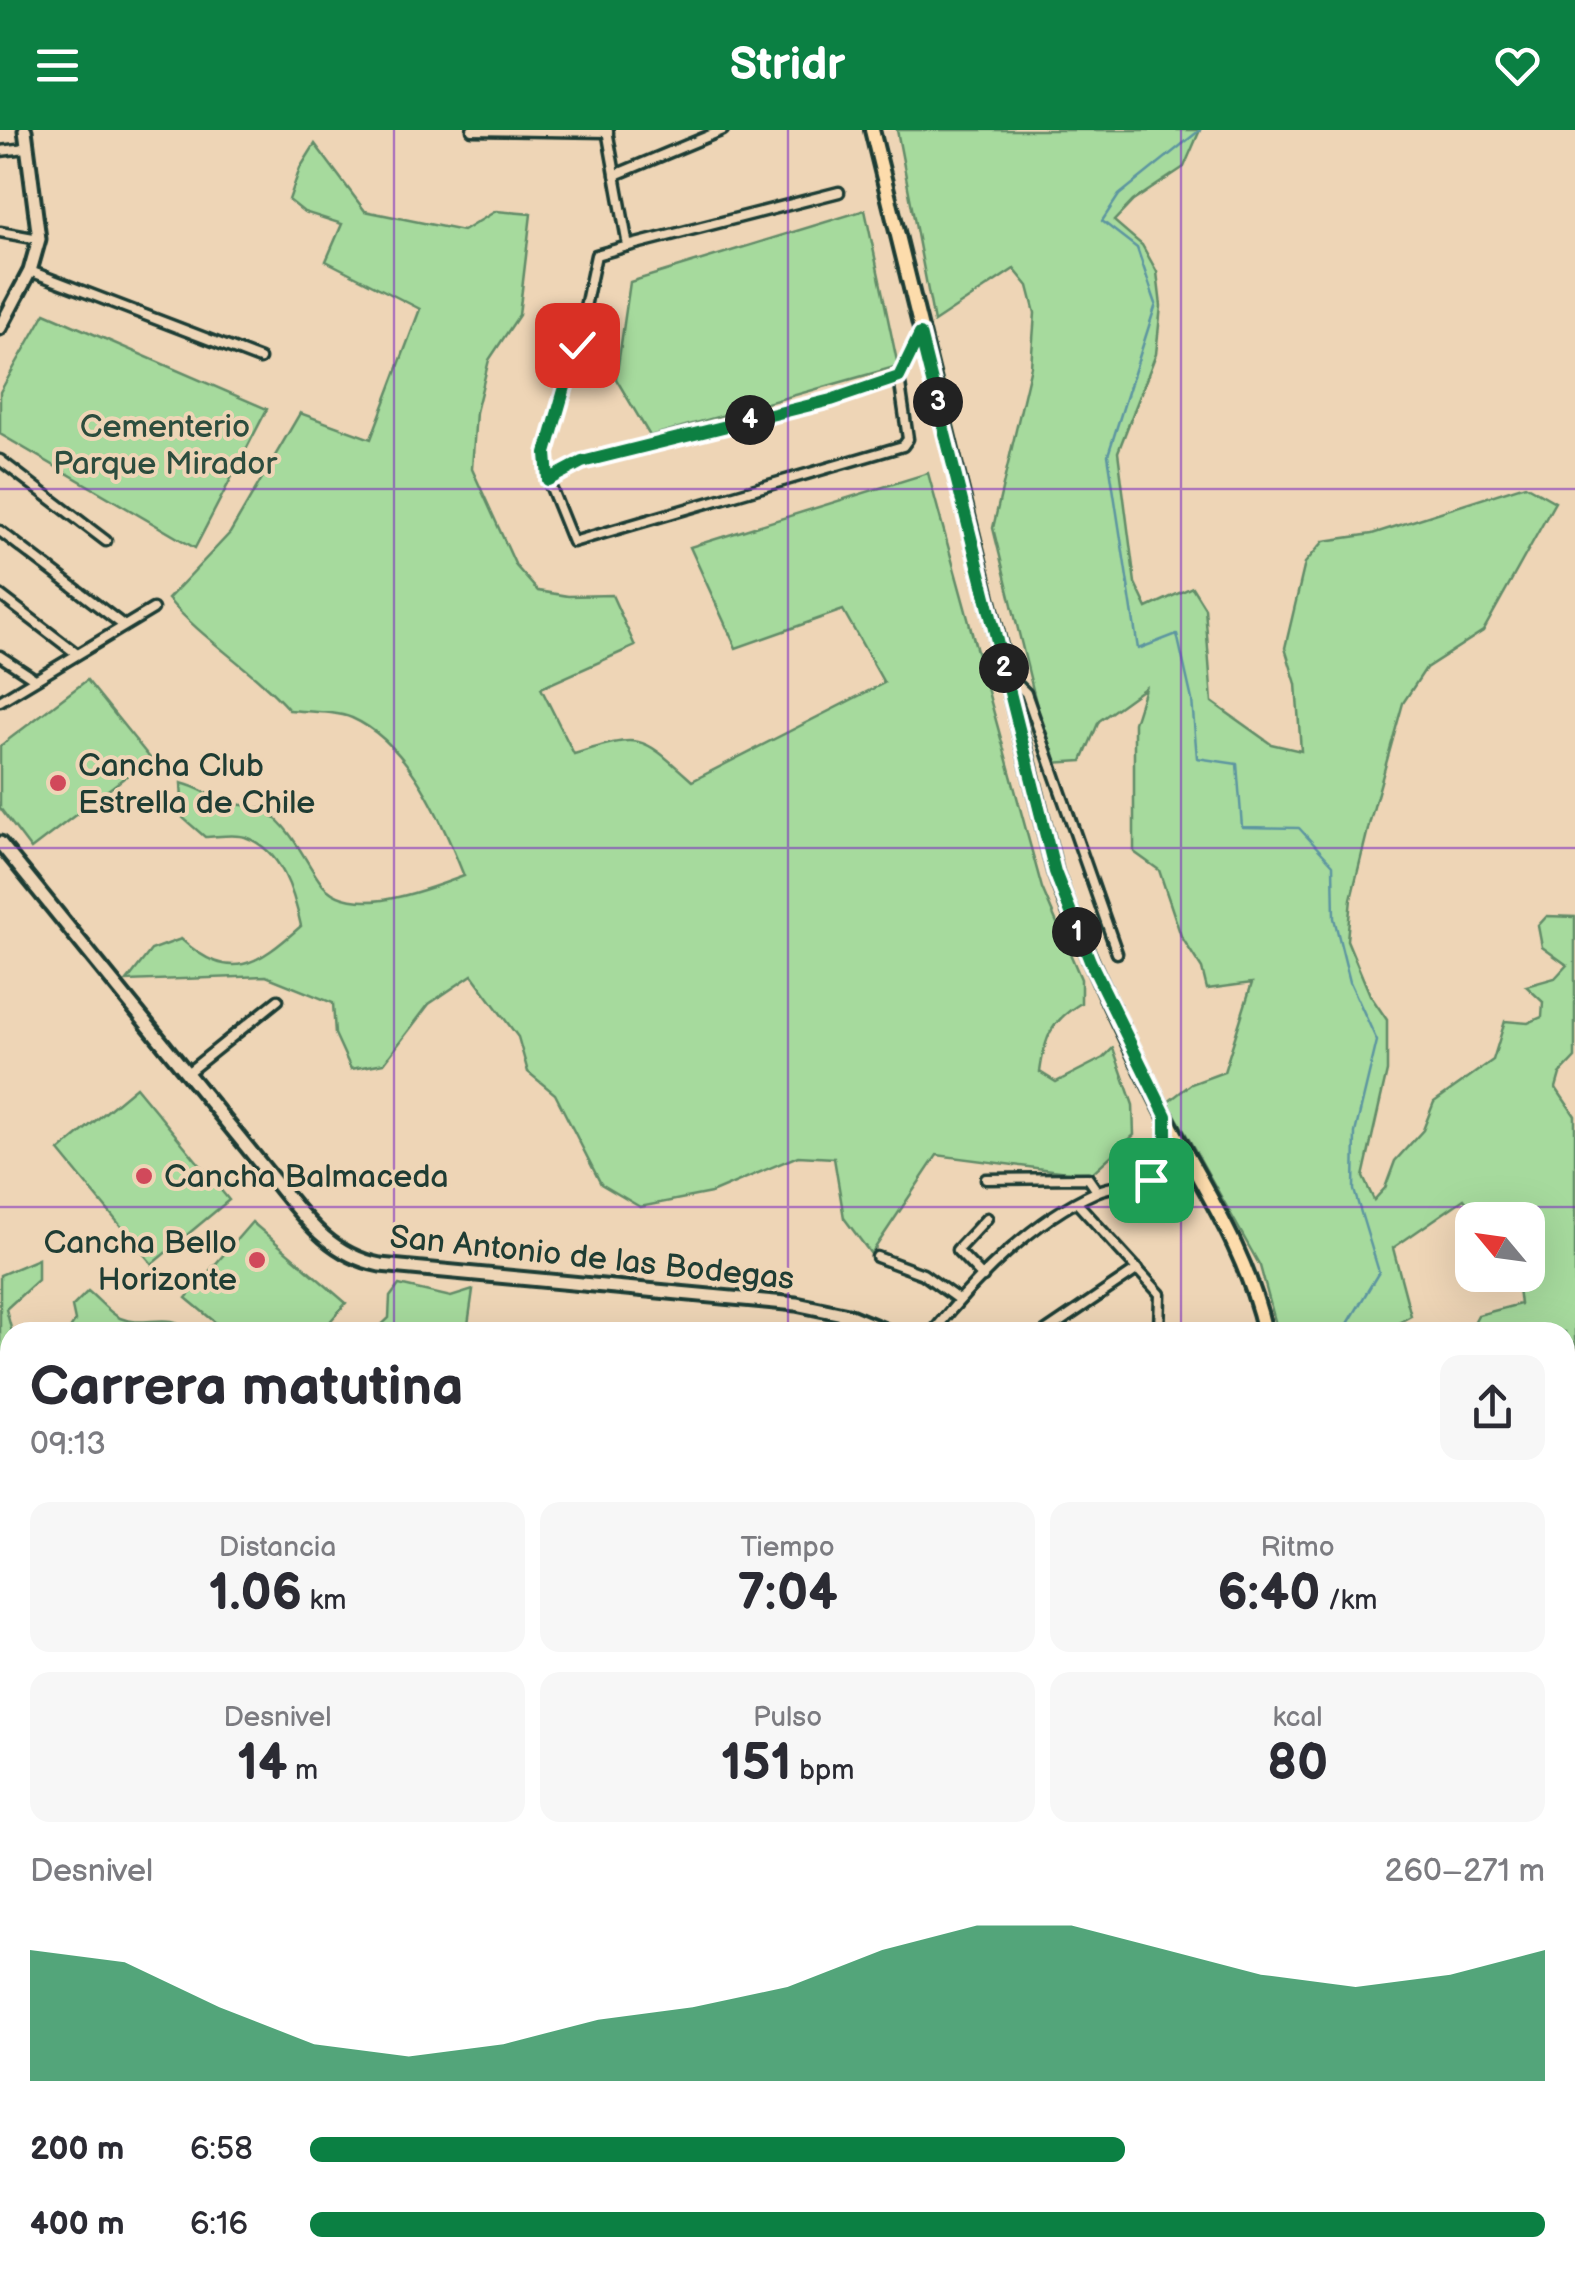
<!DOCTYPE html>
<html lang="es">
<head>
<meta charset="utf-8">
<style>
  :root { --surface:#fff; --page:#f7f7f7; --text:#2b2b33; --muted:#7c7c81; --accent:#0b8043 }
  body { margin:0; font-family:"Balsamiq Sans",sans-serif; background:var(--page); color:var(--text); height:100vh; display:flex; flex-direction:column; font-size:38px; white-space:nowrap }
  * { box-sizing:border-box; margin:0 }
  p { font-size:32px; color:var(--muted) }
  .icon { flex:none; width:55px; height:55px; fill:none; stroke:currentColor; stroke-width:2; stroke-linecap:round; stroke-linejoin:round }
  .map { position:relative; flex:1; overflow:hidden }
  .details { position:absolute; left:0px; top:1192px; width:1575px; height:962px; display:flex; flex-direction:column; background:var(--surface); border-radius:30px 30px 0 0; box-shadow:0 10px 40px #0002 }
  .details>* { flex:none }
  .needle { width:65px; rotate:299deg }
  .tools { position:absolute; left:1455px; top:1072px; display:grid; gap:20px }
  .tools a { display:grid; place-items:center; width:90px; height:90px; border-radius:20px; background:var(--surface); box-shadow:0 10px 40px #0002; font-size:50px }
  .pin { position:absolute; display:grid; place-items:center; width:85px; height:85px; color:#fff; margin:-42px; border-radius:20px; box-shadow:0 5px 15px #0006 }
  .km { position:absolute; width:50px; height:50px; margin:-25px; border-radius:50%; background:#222; color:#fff; font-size:28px; line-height:50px; text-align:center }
  .round { display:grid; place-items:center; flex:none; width:105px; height:105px; border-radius:20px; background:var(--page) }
  .headline { display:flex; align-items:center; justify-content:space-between; height:170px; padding:0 30px }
  h1 { font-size:55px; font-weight:700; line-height:75px }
  .metrics { display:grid; grid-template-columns:repeat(3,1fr); gap:15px; height:170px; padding:10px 30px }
  .metrics div { display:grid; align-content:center; border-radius:20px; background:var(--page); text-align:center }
  .metrics b { font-size:50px; font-weight:700 }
  .metrics small { font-size:28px; font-weight:400 }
  .metrics p { font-size:28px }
  .chart { height:280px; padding:20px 30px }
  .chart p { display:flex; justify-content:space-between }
  .chart svg { width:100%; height:180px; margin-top:10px; fill:var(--accent); opacity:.7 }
  ul { padding:0 30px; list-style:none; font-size:32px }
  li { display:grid; grid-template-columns:160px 120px 1fr; align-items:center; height:75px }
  li i { height:25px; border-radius:12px; background:var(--accent) }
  header { display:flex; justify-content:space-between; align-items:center; height:130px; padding:0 30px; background:var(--accent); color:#fff; font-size:45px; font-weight:700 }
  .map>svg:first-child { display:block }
  .green { fill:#a6da9d; stroke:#628c68; stroke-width:2.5 }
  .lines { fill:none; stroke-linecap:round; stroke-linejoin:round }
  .stream { stroke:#5d96a0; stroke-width:2.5 }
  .street-casing { stroke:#1f3d34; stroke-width:15 }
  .secondary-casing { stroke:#1f3d34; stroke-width:19 }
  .primary-casing { stroke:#1f3d34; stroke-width:20 }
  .street { stroke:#eed5b6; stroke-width:8 }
  .secondary { stroke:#eed5b6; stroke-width:11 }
  .primary { stroke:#fddcac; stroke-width:12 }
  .route-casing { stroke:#fff; stroke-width:20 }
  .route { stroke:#0b8043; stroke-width:12 }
  .grid { fill:none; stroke:#7b2cbf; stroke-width:2.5; stroke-opacity:0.55 }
  .poi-dot { fill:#d1495b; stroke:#eed5b6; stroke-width:4 }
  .labels { text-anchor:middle; stroke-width:8; stroke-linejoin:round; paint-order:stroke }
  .park-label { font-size:32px; fill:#2c4d3e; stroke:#eed5b6 }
  .poi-label { font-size:32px; fill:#1f3d34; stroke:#eed5b6; text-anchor:start }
  .street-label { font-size:32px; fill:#1f3d34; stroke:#eed5b6 }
</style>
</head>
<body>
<header><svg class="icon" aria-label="menu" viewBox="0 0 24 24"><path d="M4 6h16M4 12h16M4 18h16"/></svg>Stridr<svg class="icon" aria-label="heart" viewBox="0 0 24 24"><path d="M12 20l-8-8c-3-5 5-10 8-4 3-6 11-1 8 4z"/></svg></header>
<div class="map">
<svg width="1575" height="2153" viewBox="0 0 1575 2153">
  <rect width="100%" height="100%" fill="#eed5b6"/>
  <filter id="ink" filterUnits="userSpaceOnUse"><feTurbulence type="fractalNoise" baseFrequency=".01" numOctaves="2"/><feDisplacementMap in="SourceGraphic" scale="20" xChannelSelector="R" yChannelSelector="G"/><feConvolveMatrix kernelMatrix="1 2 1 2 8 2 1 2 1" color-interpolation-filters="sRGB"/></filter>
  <g filter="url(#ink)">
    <g class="green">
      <path d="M897 0H1200L1184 37 1133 71 1114 91 1142 115 1157 142 1161 176 1156 224 1118 322 1135 453 1147 478 1192 457 1205 478 1212 572 1271 614 1301 621 1296 554 1285 518 1305 433 1324 411 1372 404 1525 355 1555 372 1483 501 1426 538 1403 573 1370 691 1351 769 1347 810 1370 865 1387 890V941L1363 1047 1374 1070 1385 1058 1395 1031 1423 1000 1434 972 1493 930 1505 891 1528 893 1542 887 1543 872 1526 856 1555 848 1567 835 1542 817 1538 796 1547 786 1575 787V928L1560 944 1556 958 1575 986V1321L1565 1311V1202H1469L1478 1185 1520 1174 1518 1158 1501 1145H1528V1090H1480L1464 1069 1393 1118 1411 1186 1382 1202H1278L1260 1136 1168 972 1191 954 1224 942 1252 853 1207 859 1202 839 1181 806 1159 740 1134 722V593L1145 558 1099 591 1082 631 1051 633 993 398 1031 236 1035 183 1028 156 1014 139 934 192Z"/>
      <path d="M315 14 365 81 463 101 496 81 531 84 519 185 489 230 476 282 472 339 516 436 538 461 568 466 612 465 635 516 541 558 574 624C642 603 640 604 692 651L884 553 843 480 736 518 690 417 928 343 1042 758 1081 849V873C1050 892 1045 907 1040 942L1056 952 1103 928 1113 918 1133 975 1134 1005 1090 1045 937 1025 871 1124 844 1088 834 1028 798 1026 711 1063 640 1077 601 1054 555 964 528 942 518 907 472 845 429 874 384 933 351 939 335 904 333 873 266 846 127 851 151 820 181 809C231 854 257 835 301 796 294 763 282 720 245 707 234 703 216 707 205 707L183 688 181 653C198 657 207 664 223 671 237 677 253 673 267 682 291 698 303 727 319 750 347 793 428 759 464 746 442 691 410 614 352 588 335 581 308 582 289 580 252 538 204 511 168 469L230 403 300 283 371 309 420 179 326 131 342 94 304 82 289 70 300 38Z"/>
      <path d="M865 80 898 236 650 306 616 249 630 152Z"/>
      <path d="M45 183 267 279 195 418 0 304V262Z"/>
      <path d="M87 550 150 628 31 719 0 678V616Z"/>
      <path d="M136 957 229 1070 152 1134 59 1021Z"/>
      <path d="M252 1092 346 1173 321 1202H227L186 1168Z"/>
      <path d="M38 1129V1150L6 1179 12 1202 10 1230 0 1222V1145Z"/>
      <path d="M399 1155 451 1167 473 1160 467 1202H374L389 1188 390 1167Z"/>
      <path d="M88 1161C98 1169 109 1183 120 1188 145 1199 170 1179 191 1202H68L75 1191 72 1177Z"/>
      <path d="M1565 1351 1575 1372V1551L1565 1554Z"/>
    </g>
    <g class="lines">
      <g class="stream">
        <path d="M1200 0 1119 65 1102 91 1137 118 1156 174 1108 325 1138 519 1177 504 1192 570 1197 628 1237 634 1242 697 1299 698 1333 735 1334 788 1350 852 1377 911 1355 1003 1354 1060 1379 1142 1343 1202"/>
        <path d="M1565 1984 1575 1978"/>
        <path d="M1413 2145 1414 2153"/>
      </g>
      <defs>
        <g id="street">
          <path d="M472 0 608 2"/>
          <path d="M607 0 628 116 596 125 577 215 546 323 548 350 573 412 903 316 908 309 899 247 920 204"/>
          <path d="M0 21 26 18"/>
          <path d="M615 45 723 0"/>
          <path d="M0 102 39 109"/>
          <path d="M628 116 839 62"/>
          <path d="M30 141 260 229"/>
          <path d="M0 330 106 411"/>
          <path d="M548 350 582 332 831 270 899 247"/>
          <path d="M0 401 123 495"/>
          <path d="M0 465 77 524"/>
          <path d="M0 526 35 549"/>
          <path d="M1010 556H1019L1026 563 1117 823"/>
          <path d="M0 571 153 479"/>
          <path d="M187 943 278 870"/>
          <path d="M986 1049 1088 1048 1097 1061"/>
          <path d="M1078 1074 1160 1164 1159 1202"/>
          <path d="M877 1127 923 1144 959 1170"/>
          <path d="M983 1147 957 1120 987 1088"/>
          <path d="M933 1202C975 1149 1033 1090 1096 1062 1118 1052 1139 1058 1161 1042L1169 1011 1167 994"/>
          <path d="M1045 1202 1138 1139"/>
          <path d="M1565 1347 1575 1356"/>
          <path d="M0 1419 7 1425 0 1463"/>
          <path d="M0 1491 10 1492"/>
          <path d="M0 1569 10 1570"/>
          <path d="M0 1817 10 1804"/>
          <path d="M95 2145 104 2153"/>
          <path d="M150 2145 158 2153"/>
          <path d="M225 2145 233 2153"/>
          <path d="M585 2145 602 2153"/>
          <path d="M752 2145 770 2153"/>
          <path d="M857 2145 872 2153"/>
          <path d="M61 2153 63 2145"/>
          <path d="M282 2153 284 2145"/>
          <path d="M576 2153 579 2145"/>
          <path d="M667 2153 670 2145"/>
          <path d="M813 2153 817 2145"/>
          <path d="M1442 2153 1449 2145"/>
        </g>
        <g id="secondary">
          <path d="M0 198 30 141 39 109 25 0"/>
          <path d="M0 713 272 1048C303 1086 329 1125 380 1135L796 1174 848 1185 889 1202"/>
          <path d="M0 1971 10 1984"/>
          <path d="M304 2145 315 2153"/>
          <path d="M853 2145V2153"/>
          <path d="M1195 2153 1199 2145"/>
        </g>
        <g id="primary">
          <path d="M872 0 1055 742C1085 826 1125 907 1166 987 1204 1059 1247 1122 1265 1202"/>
          <path d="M1374 2145 1376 2153"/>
          <path d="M1239 2153 1245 2145"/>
        </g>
      </defs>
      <use href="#street" class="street-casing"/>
      <use href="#secondary" class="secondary-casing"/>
      <use href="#primary" class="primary-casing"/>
      <use href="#street" class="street"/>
      <use href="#secondary" class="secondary"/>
      <use href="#primary" class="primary"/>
    </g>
  </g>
  <g class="lines" filter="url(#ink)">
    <defs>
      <path id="route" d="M577 215 546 323 548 350 582 332 831 270 899 247 920 204 1055 742 1090 831 1166 986V1027L1161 1042 1151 1050"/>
    </defs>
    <use href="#route" class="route-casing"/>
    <use href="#route" class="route"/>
  </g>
  <path class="grid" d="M394 0V1202M788 0V1202M1181 0V1202M0 359H1575M0 718H1575M0 1077H1575M0 1435H10M1565 1435H1575M0 1794H10M1565 1794H1575M394 2145V2153M788 2145V2153M1181 2145V2153"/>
  <g class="poi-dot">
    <circle cx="58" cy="653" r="10"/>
    <circle cx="144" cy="1046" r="10"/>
    <circle cx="257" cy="1130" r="10"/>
  </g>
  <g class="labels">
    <g class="park-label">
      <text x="165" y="307">Cementerio<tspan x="165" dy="37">Parque Mirador</tspan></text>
    </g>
    <g class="poi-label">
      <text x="78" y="646">Cancha Club<tspan x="78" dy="37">Estrella de Chile</tspan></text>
      <text x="164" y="1057">Cancha Balmaceda</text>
      <text x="237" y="1123" text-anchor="end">Cancha Bello<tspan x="237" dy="37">Horizonte</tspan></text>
    </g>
    <g class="street-label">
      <text transform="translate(592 1127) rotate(6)" y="11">San Antonio de las Bodegas</text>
    </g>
  </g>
</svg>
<div class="tools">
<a><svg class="needle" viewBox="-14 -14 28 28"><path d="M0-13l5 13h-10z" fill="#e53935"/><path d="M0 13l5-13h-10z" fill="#7c7c81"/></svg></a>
</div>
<div class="pin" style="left:1151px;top:1050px;background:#1e9e55"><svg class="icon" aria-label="arrive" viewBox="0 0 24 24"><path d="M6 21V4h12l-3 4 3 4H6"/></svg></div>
<div class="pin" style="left:577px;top:215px;background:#d93025"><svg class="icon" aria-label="check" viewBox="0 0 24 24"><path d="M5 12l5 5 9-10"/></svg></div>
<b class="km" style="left:1077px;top:802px">1</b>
<b class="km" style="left:1004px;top:538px">2</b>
<b class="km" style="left:938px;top:272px">3</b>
<b class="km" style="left:750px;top:290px">4</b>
<section class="details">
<div class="headline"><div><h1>Carrera matutina</h1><p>09:13</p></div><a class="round"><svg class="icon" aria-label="share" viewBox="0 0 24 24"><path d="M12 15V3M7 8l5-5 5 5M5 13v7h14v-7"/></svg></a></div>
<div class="metrics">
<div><p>Distancia</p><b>1.06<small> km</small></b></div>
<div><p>Tiempo</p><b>7:04</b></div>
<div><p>Ritmo</p><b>6:40<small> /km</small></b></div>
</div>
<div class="metrics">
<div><p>Desnivel</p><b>14<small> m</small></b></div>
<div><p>Pulso</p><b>151<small> bpm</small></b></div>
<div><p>kcal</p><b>80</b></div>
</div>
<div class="chart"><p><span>Desnivel</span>260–271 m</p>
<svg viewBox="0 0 160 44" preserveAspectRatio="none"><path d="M0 44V12L10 15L20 26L30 35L40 38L50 35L60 29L70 26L80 21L90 12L100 6L110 6L120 12L130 18L140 21L150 18L160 12V44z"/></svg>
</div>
<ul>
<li><b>200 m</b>6:58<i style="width:66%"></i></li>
<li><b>400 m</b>6:16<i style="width:100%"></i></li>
</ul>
</section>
</div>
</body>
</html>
